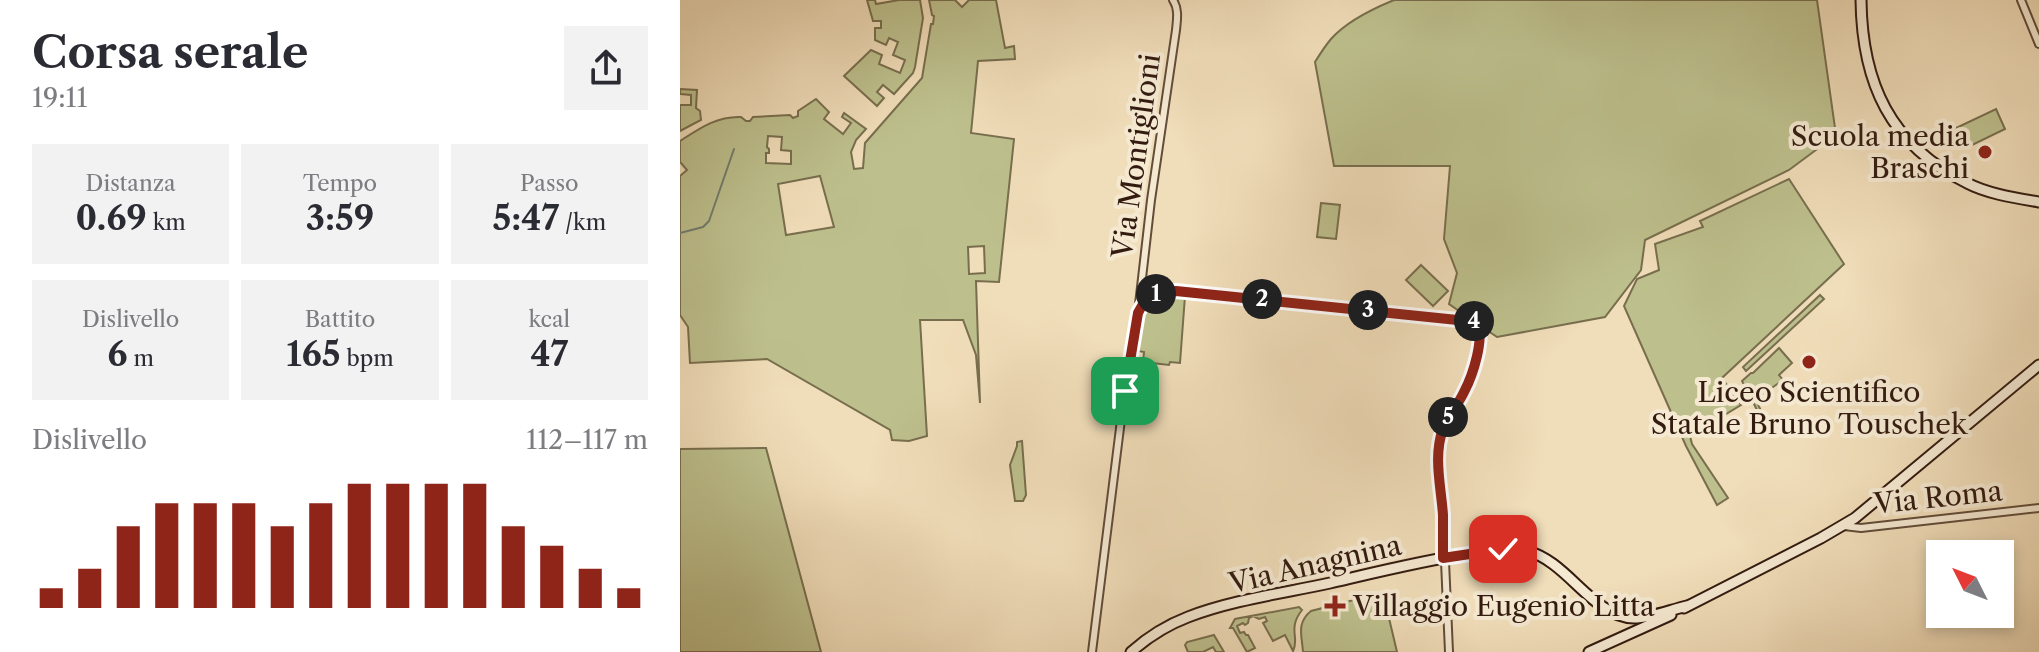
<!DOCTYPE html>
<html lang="it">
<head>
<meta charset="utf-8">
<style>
  :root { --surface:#fff; --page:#f2f2f3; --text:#2b2b33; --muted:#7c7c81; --accent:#8f2418 }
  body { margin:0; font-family:"Libre Caslon Text",serif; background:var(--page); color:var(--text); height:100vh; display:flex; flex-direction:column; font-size:30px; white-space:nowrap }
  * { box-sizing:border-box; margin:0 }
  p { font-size:26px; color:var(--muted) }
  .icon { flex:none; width:44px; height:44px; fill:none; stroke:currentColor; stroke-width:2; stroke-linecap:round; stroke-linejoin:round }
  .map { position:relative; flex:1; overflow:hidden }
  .panel { display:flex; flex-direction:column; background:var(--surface); width:680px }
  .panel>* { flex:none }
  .needle { width:52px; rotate:312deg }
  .tools { position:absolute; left:1246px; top:540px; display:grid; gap:16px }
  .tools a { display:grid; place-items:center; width:88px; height:88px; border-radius:0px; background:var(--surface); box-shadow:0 4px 12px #0003; font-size:40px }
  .pin { position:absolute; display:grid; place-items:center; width:68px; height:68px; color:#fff; margin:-34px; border-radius:16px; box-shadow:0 4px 12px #0006 }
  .km { position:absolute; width:40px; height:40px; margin:-20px; border-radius:50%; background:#222; color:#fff; font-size:22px; line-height:40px; text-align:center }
  .round { display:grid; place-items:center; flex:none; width:84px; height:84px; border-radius:0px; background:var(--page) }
  .summary { display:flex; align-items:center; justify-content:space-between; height:136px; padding:0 32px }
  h1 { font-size:44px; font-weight:800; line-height:60px }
  .stats { display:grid; grid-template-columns:repeat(3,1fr); gap:12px; height:136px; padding:8px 32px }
  .stats div { display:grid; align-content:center; border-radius:0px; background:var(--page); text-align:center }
  .stats b { font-size:34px; font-weight:800 }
  .stats small { font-size:22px; font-weight:400 }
  .stats p { font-size:22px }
  .chart { height:224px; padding:16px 32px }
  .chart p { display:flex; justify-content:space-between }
  .chart svg { width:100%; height:144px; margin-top:8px; stroke:var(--accent); stroke-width:6 }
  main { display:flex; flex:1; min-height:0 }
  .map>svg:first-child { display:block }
  .green { fill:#bdc08d; stroke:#786e4e; stroke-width:2; fill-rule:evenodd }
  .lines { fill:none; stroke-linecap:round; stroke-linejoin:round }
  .stream { stroke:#717c6e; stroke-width:2 }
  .street-casing { stroke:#624c3a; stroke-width:10 }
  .secondary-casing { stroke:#331b10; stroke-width:13 }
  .street { stroke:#f5e9d2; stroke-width:6 }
  .secondary { stroke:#f5e9d2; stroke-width:9 }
  .route-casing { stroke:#fff; stroke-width:16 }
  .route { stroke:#8f2418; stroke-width:10 }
  .poi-dot { fill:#8f2418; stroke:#f5e9d2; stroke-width:3 }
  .labels { text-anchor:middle; stroke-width:8; stroke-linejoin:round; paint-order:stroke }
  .poi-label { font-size:28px; fill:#331b10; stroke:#f5e9d2; text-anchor:end }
  .street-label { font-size:28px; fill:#331b10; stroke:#f5e9d2 }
</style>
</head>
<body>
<main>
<section class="panel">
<div class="summary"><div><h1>Corsa serale</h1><p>19:11</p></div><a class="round"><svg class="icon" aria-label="share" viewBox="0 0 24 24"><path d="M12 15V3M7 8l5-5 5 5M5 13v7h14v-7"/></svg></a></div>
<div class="stats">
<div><p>Distanza</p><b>0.69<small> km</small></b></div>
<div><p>Tempo</p><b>3:59</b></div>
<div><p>Passo</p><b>5:47<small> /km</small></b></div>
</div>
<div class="stats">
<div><p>Dislivello</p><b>6<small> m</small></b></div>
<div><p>Battito</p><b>165<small> bpm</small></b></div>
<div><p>kcal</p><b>47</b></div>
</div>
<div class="chart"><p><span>Dislivello</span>112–117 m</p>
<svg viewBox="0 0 160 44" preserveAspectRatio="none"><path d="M5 44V38M15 44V32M25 44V19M35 44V12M45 44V12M55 44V12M65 44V19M75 44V12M85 44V6M95 44V6M105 44V6M115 44V6M125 44V19M135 44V25M145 44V32M155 44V38"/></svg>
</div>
</section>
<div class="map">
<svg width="1359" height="652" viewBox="0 0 1359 652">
  <rect width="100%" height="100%" fill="#f0ddb9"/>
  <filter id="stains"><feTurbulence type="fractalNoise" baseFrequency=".0025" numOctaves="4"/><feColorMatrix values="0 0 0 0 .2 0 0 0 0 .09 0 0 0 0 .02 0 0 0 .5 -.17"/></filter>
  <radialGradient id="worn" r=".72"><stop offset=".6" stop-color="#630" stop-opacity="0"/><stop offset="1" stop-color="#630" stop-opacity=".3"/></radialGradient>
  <g class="green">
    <path d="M187 0H195L196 4 219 0H240L243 18 235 67 233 73 214 94 203 85 197 92 204 98 197 106 164 76 191 50 202 55 199 64 220 73 225 60 213 55 218 42 209 38 206 45 195 40V28H201V21H193Z"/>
    <path d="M249 0H275L282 7 289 0H316L325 48 334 46 335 59 298 61 291 133 334 139 319 282 296 281 300 403 296 355 283 320H240L247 436 229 441 212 440 210 430 87 359 10 363 8 327 0 315V176L7 170 0 162V141C20 128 37 116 61 117L66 121H70L73 117 110 115 113 118 118 116V111L136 99 149 112 144 119 163 134 171 123 162 117 164 113 186 129 176 140 171 152 174 169 183 168 185 143 242 78 251 24H253L254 16 252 15ZM88 136 102 137 101 150 111 151V164L86 163V153H89V149L87 147ZM140 176 154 227 106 235 98 184ZM304 246 305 273 289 274 288 247Z"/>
    <path d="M714 0H1137L1156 135 1109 170 965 240 961 270 925 317 817 337 769 304 777 273 764 239 770 166H654L635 62C640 54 645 46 651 39 666 22 692 9 714 0Z"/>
    <path d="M0 89 17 90 16 108 20 111 21 120 0 131V105H11V95L0 94Z"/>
    <path d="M1316 109 1325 129 1286 148 1276 128Z"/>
    <path d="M1109 179 1164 264 1042 378 1061 405 1010 436 1012 444 1048 498 1037 505 1006 446 944 306 957 279 979 270 975 244 1023 227 1020 221Z"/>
    <path d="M641 203 660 205 656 239 637 237Z"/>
    <path d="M741 265 768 291 753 306 726 280Z"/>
    <path d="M493 294 505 296 500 363 490 362 489 365 463 362 464 352 458 351C461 326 460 298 493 296Z"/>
    <path d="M1140 295 1144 299 1066 371 1063 367Z"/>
    <path d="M1099 348 1112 363 1099 375 1103 380 1083 394 1080 390 1072 392 1083 415 1080 416 1069 394 1072 393H1068L1062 381 1071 373H1073Z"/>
    <path d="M342 441 346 495 343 501H335L330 465 337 446V442Z"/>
    <path d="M86 448 141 652H0V449Z"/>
    <path d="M697 594 704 597 717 652H623C622 636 616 623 631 611Z"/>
    <path d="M619 607 622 610C607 629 620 638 613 651L605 635 593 641 583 623 587 621 585 617 579 619 573 616 569 618 568 623 565 625 563 623 557 626 560 633 564 632 566 635H568L575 648 567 652 553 628H550L555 619Z"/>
    <path d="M534 635 544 652H536L533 647 523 652H508L505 645 507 642Z"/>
  </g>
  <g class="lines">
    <path class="stream" d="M0 233 23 227 29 221 54 149"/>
    <defs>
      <g id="street">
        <path d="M1341 0 1359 44"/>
        <path d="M462 286 797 322 801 330 800 343 784 392 774 407 762 433 758 452 763 516 769 652"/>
        <path d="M461 307C465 298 475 293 484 292"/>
        <path d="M1164 526 1181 528 1359 508"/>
        <path d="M412 652 441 420 458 313 471 200 496 30C497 20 499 9 493 0"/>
      </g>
      <g id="secondary">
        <path d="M1181 0C1182 83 1210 145 1287 183 1308 194 1336 198 1359 202"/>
        <path d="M1004 608 1141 538 1175 518 1359 365"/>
        <path d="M451 652C468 637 487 625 508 617 552 600 604 593 650 583 697 572 745 560 793 553 811 551 830 546 847 551 888 561 912 617 954 618 971 618 990 610 1007 606"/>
        <path d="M909 652 991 615"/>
      </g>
    </defs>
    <use href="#street" class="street-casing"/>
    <use href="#secondary" class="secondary-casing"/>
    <use href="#street" class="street"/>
    <use href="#secondary" class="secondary"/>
  </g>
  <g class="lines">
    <defs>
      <path id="route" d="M445 391 458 313C467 294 476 293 496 291L797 322C805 338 793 375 784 392 778 405 769 414 763 429 753 456 761 486 763 515 763 529 763 543 763 558L823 549"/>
    </defs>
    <use href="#route" class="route-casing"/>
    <use href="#route" class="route"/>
  </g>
  <g class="poi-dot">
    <circle cx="1305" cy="152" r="8"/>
    <circle cx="1129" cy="362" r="8"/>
    <path d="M651 594h8v8h8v8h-8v8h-8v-8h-8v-8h8z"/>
  </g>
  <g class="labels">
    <g class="poi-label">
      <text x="1289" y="146">Scuola media<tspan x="1289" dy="32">Braschi</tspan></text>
      <text x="1129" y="402" text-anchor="middle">Liceo Scientifico<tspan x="1129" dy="32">Statale Bruno Touschek</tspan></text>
      <text x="673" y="616" text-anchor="start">Villaggio Eugenio Litta</text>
    </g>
    <g class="street-label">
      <text transform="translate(456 156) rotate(-82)" y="10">Via Montiglioni</text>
      <text transform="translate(1258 497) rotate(-6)" y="10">Via Roma</text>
      <text transform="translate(635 564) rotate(-13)" y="10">Via Anagnina</text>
    </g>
  </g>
  <rect width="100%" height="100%" filter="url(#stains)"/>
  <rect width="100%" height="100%" fill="url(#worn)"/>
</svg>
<div class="tools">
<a><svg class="needle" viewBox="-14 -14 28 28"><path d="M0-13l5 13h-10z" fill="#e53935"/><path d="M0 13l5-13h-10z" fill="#7c7c81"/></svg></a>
</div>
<div class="pin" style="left:445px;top:391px;background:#1e9e55"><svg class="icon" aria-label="arrive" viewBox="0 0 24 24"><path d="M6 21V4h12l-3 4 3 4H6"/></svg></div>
<div class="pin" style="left:823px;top:549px;background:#d93025"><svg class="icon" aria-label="check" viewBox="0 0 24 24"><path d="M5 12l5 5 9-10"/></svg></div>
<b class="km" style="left:476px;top:294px">1</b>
<b class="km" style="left:582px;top:299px">2</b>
<b class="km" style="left:688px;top:310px">3</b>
<b class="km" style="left:794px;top:321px">4</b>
<b class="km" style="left:768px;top:417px">5</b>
</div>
</main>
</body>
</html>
